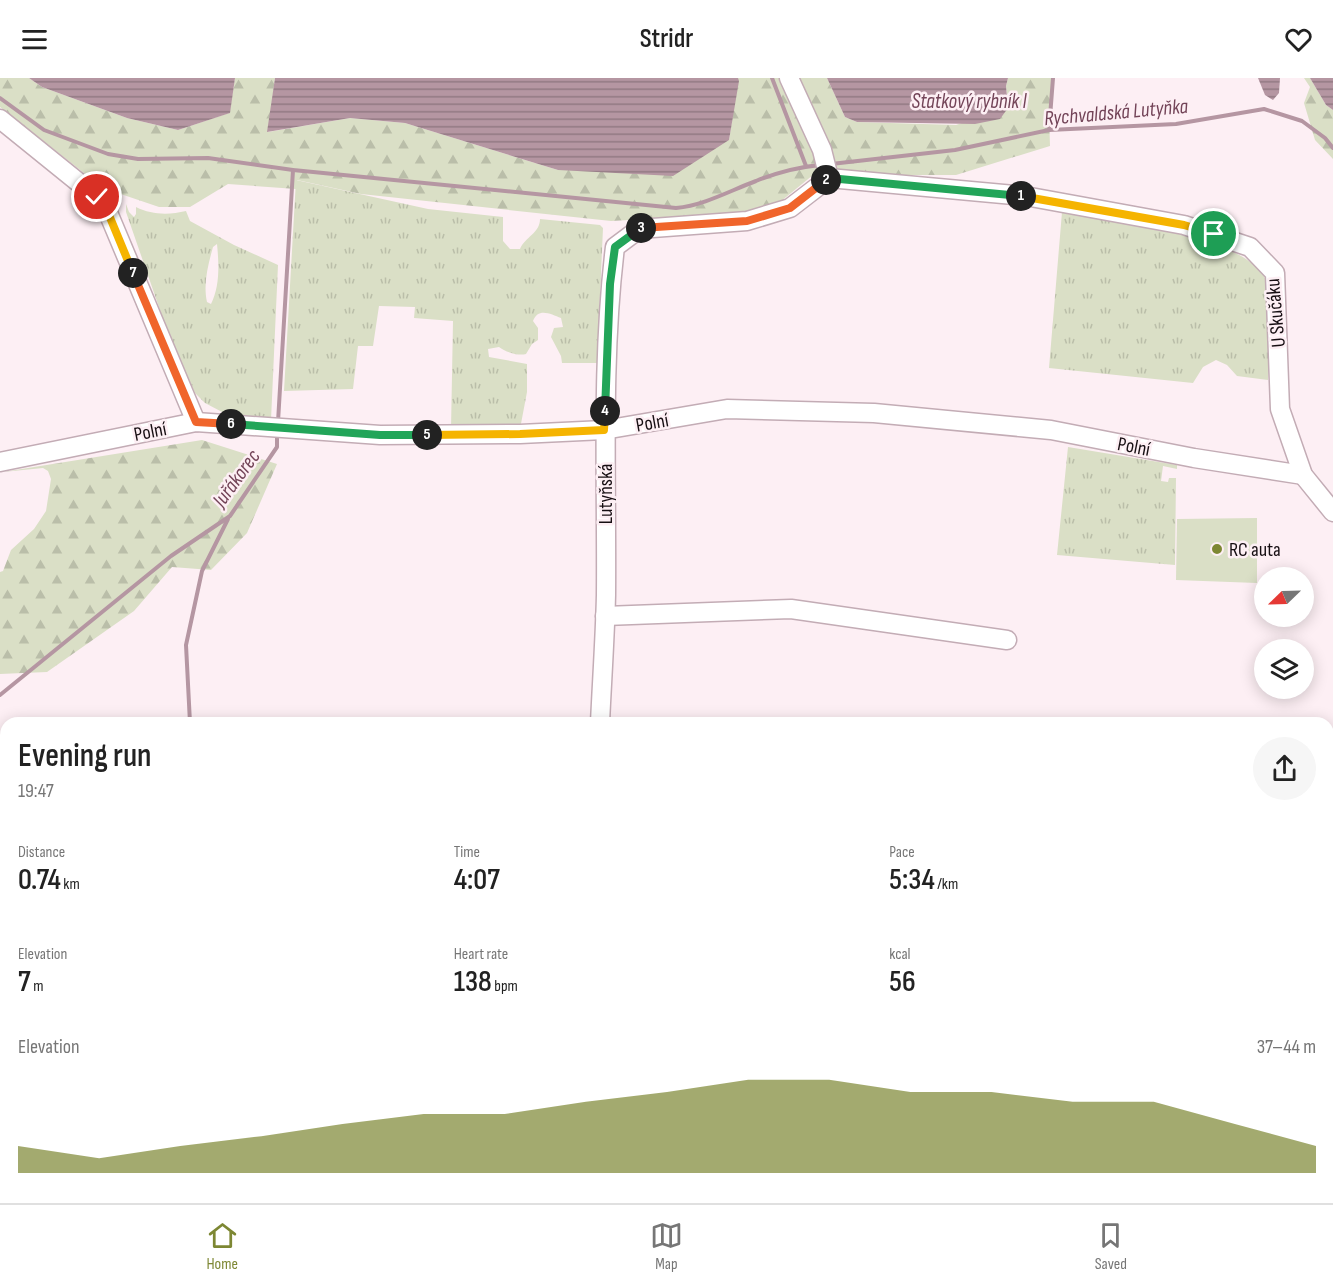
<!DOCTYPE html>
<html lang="en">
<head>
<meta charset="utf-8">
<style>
  :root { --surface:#fff; --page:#f6f6f6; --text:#222; --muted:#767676; --line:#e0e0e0; --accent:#7d8733 }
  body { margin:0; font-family:"Sofia Sans Condensed",sans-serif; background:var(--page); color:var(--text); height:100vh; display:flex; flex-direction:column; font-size:22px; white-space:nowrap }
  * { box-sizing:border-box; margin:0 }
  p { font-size:20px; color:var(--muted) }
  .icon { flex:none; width:33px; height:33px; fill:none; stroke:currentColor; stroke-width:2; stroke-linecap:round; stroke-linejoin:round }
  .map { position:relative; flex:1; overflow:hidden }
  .details { position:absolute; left:0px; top:639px; width:1334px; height:486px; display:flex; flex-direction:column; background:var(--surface); border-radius:18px 18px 0 0; box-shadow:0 3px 15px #0003 }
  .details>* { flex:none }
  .needle { width:39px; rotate:247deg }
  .tools { position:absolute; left:1254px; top:489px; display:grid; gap:12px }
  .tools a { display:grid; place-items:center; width:60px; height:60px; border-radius:50%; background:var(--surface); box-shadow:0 3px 15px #0003; font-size:30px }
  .pin { position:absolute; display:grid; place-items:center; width:51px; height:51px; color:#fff; margin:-26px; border:3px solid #fff; border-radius:50%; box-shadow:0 2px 6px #0007 }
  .km { position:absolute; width:30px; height:30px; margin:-15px; border-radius:50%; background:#222; color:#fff; font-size:16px; line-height:30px; text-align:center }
  .round { display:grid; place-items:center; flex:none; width:63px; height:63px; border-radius:32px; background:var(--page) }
  .head { display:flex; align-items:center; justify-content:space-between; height:102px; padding:0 18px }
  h1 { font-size:33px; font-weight:600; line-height:45px }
  .stats { display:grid; grid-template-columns:repeat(3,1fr); gap:9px; height:102px; padding:6px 18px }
  .stats div { display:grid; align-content:center }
  .stats b { font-size:30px; font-weight:600 }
  .stats small { font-size:16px; font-weight:400 }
  .stats p { font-size:16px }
  .chart { height:168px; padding:12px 18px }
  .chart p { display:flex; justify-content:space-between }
  .chart svg { width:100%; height:108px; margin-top:6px; fill:var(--accent); opacity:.7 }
  header { display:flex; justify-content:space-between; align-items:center; height:78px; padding:0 18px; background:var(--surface); font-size:27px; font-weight:600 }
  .tab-bar { display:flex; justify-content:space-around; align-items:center; height:84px; border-top:2px solid var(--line); background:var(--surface); font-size:16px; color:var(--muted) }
  .tab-bar a { display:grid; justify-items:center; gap:3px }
  .tab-bar .on { color:var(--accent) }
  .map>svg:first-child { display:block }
  .grass { fill:url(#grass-tufts); fill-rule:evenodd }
  .forest { fill:url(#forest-firs) }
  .pitch { fill:#dadfc6 }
  .water { fill:url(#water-rules) }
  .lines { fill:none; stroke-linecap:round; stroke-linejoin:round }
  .stream { stroke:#b596a2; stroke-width:4 }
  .minor-casing { stroke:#c3acb5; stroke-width:21 }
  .minor { stroke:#fff; stroke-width:18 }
  .split-1-casing { stroke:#fff; stroke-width:12 }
  .split-2-casing { stroke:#fff; stroke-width:12 }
  .split-3-casing { stroke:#fff; stroke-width:12 }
  .split-4-casing { stroke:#fff; stroke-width:12 }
  .split-5-casing { stroke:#fff; stroke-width:12 }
  .split-6-casing { stroke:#fff; stroke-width:12 }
  .split-7-casing { stroke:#fff; stroke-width:12 }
  .split-8-casing { stroke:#fff; stroke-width:12 }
  .split-1 { stroke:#f5b400; stroke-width:8 }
  .split-2 { stroke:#22a559; stroke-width:8 }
  .split-3 { stroke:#f0652b; stroke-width:8 }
  .split-4 { stroke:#22a559; stroke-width:8 }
  .split-5 { stroke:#f5b400; stroke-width:8 }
  .split-6 { stroke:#22a559; stroke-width:8 }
  .split-7 { stroke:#f0652b; stroke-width:8 }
  .split-8 { stroke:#f5b400; stroke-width:8 }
  .poi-dot { fill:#7d8733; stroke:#fdeff4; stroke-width:2 }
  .labels { text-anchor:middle; stroke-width:5; stroke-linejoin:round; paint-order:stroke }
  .street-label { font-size:20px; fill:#160e12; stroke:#fdeff4 }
  .poi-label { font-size:20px; fill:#160e12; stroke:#fdeff4; text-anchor:start }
  .water-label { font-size:21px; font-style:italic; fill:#734458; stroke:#fdeff4 }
</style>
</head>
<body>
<header><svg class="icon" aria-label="menu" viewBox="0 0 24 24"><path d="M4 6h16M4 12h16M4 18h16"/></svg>Stridr<svg class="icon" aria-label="heart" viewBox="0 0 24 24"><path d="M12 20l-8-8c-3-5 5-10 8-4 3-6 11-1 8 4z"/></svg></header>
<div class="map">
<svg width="1333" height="1125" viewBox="0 0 1333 1125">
  <defs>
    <pattern id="grass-tufts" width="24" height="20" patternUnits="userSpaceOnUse" patternTransform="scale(1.5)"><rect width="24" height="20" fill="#dadfc6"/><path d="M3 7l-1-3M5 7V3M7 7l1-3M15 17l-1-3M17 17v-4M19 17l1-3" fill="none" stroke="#babea9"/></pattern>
    <pattern id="forest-firs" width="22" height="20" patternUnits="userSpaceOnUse" patternTransform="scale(1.5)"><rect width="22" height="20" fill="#dadfc6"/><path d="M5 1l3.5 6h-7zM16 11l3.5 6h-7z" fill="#babea9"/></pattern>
    <pattern id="water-rules" width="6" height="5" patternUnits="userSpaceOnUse" patternTransform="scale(1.5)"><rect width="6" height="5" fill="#b596a2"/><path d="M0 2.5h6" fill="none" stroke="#927983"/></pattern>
  </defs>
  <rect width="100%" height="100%" fill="#fdeff4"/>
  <g class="grass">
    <path d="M296 102 428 131 503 139V163L510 171H520C525 159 540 155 540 141L600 147 603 150 597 285H562L561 278 551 259 554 250 563 249 561 240C551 236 538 229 533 243L538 250V262L532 266 526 276C518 278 505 274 499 269L488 271 489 279 527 286V314L520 351H451L453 243 414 240 415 229 379 228 373 268H358L353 311 284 313Z"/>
    <path d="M126 126 129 134 134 139 136 136V129C152 137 169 137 186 133L190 143 234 167 278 187 271 342 224 335 205 325 195 315 169 258 126 134ZM217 166C219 186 220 208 211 226L207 224C203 206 208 187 213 169Z"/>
    <path d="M1062 134C1108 142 1245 156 1266 202 1278 228 1270 273 1268 302L1237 298 1227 287 1216 282 1203 289 1193 305 1049 290Z"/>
    <path d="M1068 369 1177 387V391L1163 388 1161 403 1168 404 1169 400H1176L1175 487 1057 477Z"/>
  </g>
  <g class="forest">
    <path d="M0 0H29L42 9 127 40 178 52 229 35 235 0H275L268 54 350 40 405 45 558 92 729 62 738 0H827L845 39 857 44 956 47 1008 30 1006 8 1008 0H1052L1049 35 1050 68 956 97H813L780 124 739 136 611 143 361 116 297 102 296 111 228 106 190 129H159L103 110 0 29Z"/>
    <path d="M1304 0H1310L1326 27 1333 32V81L1315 62 1304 25 1310 9Z"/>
    <path d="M202 362 277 386 247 455 211 492 172 489 134 533 47 594 0 596V494L3 493 11 472 34 451 46 433 51 401 48 393 43 390 3 394Z"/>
  </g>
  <path class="pitch" d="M1257 440V505L1176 502 1177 441Z"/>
  <g class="water">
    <path d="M29 0H235L230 35 178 52 127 40 42 9Z"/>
    <path d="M275 0H738L739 3 729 62 673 98 558 92 405 45 350 40 267 54Z"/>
    <path d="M827 0H1008L1006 8 1008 30 1000 41 975 46 857 44 845 39Z"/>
    <path d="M1258 0H1280L1279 15 1273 22 1265 17Z"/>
    <path d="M1310 0H1333V32L1326 27Z"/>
  </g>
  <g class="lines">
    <g class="stream">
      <path d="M772 0 806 88"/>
      <path d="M0 20 44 52 108 76 138 81 208 80 293 92 676 130C705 127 729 113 756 103 776 95 799 89 820 87"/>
      <path d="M1049 52 1053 0"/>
      <path d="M831 86 955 72 1049 52 1176 46 1264 31 1302 43 1325 60 1333 70"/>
      <path d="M278 344 293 92"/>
      <path d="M0 617 171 478 230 438 277 369V355"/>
      <path d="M190 645 186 567 202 493 228 441"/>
    </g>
    <defs>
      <g id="minor">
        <path d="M789 0 822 72 829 100"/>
        <path d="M0 41 104 125 196 344"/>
        <path d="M829 100 1025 118 1184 147 1250 169 1275 195 1280 331 1303 397 1333 434"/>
        <path d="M0 384 196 344 380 357 520 356 604 352 727 331 874 335 1051 352 1194 380 1303 397"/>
        <path d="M605 538 791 531 1007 562"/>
        <path d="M600 645C602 602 605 559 606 517 607 401 601 284 615 169L639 151 747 143 790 130 829 100"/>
        <path d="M1328 761H1333"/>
        <path d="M0 789 6 787"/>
        <path d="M0 1002 6 1001"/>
        <path d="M628 1119 629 1125"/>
      </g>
    </defs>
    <use href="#minor" class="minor-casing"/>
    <use href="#minor" class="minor"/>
  </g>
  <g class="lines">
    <defs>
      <path id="split-1" d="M1021 118 1184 147 1214 156"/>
      <path id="split-2" d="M826 102 829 100 1021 118"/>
      <path id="split-3" d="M641 150 747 143 790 130 826 102"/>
      <path id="split-4" d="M605 333 610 206 615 169 641 150"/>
      <path id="split-5" d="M427 357 520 356 604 352 605 333"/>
      <path id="split-6" d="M231 346 380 357H427"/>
      <path id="split-7" d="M133 195 196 344 231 346"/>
      <path id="split-8" d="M97 119 104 125 133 195"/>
    </defs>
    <use href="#split-1" class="split-1-casing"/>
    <use href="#split-2" class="split-2-casing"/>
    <use href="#split-3" class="split-3-casing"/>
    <use href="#split-4" class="split-4-casing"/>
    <use href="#split-5" class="split-5-casing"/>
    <use href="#split-6" class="split-6-casing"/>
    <use href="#split-7" class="split-7-casing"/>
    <use href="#split-8" class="split-8-casing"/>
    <use href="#split-1" class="split-1"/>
    <use href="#split-2" class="split-2"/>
    <use href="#split-3" class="split-3"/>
    <use href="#split-4" class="split-4"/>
    <use href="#split-5" class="split-5"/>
    <use href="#split-6" class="split-6"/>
    <use href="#split-7" class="split-7"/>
    <use href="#split-8" class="split-8"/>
  </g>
  <circle class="poi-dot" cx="1217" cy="471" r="6"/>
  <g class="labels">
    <g class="street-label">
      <text transform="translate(1275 235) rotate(-95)" y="7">U Skučáku</text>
      <text transform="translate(652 344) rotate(-10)" y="7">Polní</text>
      <text transform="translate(150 353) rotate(-11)" y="7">Polní</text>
      <text transform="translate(1134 368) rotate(11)" y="7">Polní</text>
      <text transform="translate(605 416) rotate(-90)" y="7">Lutyňská</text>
    </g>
    <g class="poi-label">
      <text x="1229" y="478">RC auta</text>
    </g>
    <g class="water-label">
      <text x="969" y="30">Statkový rybník I</text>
      <text transform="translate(1116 34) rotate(-5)" y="7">Rychvaldská Lutyňka</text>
      <text transform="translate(236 400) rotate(-54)" y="7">Juřákorec</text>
    </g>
  </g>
</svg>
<div class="tools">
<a><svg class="needle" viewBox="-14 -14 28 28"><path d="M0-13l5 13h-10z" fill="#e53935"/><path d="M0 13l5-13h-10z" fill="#767676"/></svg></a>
<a><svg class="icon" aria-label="layers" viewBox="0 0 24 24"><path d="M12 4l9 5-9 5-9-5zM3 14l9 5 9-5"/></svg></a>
</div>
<div class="pin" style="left:1214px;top:156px;background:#1e9e55"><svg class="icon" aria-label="arrive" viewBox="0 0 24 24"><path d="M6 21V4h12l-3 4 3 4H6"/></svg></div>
<div class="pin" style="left:97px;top:119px;background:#d93025"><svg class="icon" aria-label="check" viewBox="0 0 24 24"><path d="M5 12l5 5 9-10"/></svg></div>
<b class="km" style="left:1021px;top:118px">1</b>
<b class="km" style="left:826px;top:102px">2</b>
<b class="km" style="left:641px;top:150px">3</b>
<b class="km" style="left:605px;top:333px">4</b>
<b class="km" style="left:427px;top:357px">5</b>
<b class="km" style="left:231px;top:346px">6</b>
<b class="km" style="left:133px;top:195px">7</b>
<section class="details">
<div class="head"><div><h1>Evening run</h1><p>19:47</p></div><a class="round"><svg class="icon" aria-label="share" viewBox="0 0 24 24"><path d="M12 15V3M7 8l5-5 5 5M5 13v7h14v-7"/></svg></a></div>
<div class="stats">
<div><p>Distance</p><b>0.74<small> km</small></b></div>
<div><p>Time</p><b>4:07</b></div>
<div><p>Pace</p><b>5:34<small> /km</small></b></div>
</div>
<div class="stats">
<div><p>Elevation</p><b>7<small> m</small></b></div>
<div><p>Heart rate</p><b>138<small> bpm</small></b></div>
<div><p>kcal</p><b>56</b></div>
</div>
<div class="chart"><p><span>Elevation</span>37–44 m</p>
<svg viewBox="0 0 160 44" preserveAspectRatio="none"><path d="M0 44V33L10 38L20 33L30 29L40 24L50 20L60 20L70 15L80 11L90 6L100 6L110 11L120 11L130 15L140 15L150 24L160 33V44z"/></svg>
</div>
</section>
</div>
<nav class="tab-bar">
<a class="on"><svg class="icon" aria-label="home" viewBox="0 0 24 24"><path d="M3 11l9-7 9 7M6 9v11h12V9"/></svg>Home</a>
<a><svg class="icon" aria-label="map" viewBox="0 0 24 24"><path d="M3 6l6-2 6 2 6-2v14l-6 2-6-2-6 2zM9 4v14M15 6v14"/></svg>Map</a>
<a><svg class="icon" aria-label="saved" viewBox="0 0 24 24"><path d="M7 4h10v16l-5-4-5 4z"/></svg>Saved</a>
</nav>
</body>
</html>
